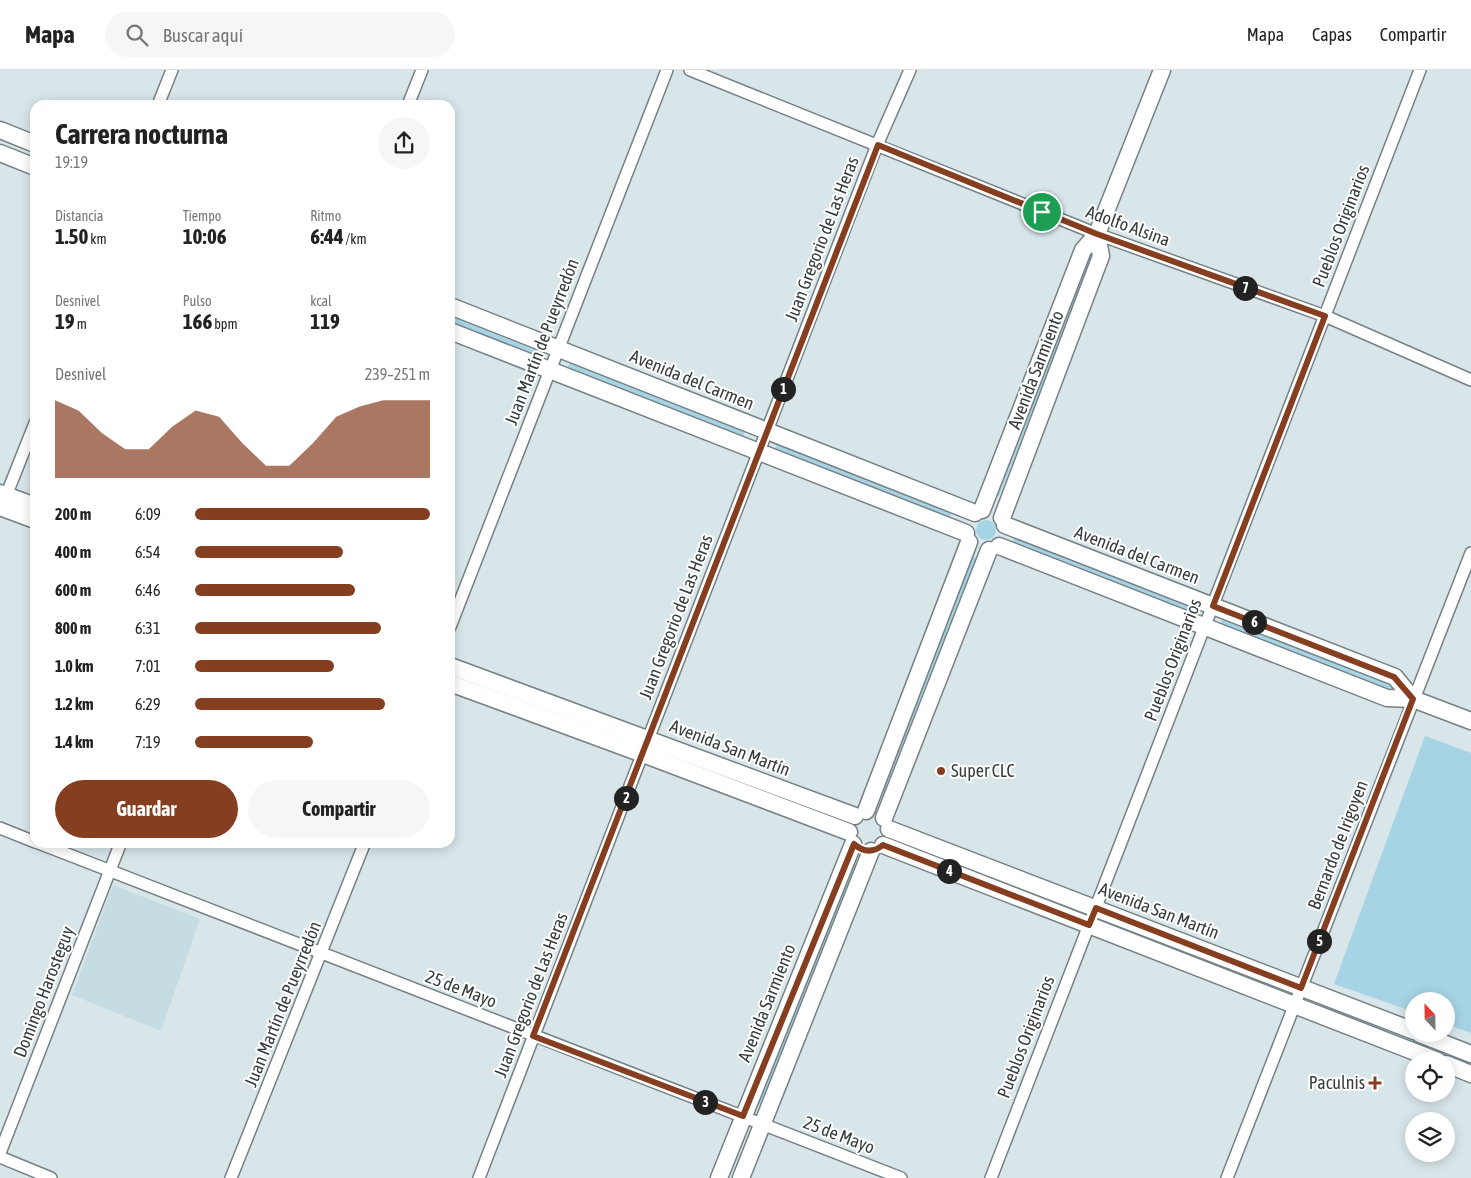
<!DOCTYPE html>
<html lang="es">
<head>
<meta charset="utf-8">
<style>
  :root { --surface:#fff; --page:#f6f6f6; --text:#222; --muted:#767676; --line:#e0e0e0; --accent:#863e21 }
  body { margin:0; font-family:"Asap Condensed",sans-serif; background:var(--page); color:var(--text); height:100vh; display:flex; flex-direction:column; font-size:19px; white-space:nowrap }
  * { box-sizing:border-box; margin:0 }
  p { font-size:16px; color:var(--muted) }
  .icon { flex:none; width:28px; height:28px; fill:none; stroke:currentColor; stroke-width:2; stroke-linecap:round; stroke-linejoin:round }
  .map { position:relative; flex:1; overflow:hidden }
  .side { position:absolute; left:30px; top:30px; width:425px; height:748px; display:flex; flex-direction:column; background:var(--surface); border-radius:15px; box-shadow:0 2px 12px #0003 }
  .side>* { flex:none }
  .needle { width:32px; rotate:338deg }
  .fabs { position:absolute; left:1405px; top:922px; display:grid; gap:10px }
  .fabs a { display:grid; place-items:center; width:50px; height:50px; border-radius:50%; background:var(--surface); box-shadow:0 2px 12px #0003; font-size:25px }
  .pin { position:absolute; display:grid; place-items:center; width:42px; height:42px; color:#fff; margin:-21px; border:2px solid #fff; border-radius:50%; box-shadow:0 1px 5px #0007 }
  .km { position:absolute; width:25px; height:25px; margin:-12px; border-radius:50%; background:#222; color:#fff; font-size:14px; line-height:25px; text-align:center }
  .round { display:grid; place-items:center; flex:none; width:52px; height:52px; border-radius:26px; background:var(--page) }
  .summary { display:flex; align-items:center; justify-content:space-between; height:85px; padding:0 25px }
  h1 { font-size:28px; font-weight:700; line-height:38px }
  .metrics { display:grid; grid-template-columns:repeat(3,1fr); gap:8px; height:85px; padding:5px 25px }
  .metrics div { display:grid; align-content:center }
  .metrics b { font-size:21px; font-weight:700 }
  .metrics small { font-size:14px; font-weight:400 }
  .metrics p { font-size:14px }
  .chart { height:140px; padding:10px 25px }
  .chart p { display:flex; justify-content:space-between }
  .chart svg { width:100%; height:90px; margin-top:5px; fill:var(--accent); opacity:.7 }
  .primary-button { display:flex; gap:10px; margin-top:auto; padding:10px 25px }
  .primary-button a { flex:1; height:58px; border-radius:30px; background:var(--accent); color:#fff; font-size:20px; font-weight:700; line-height:58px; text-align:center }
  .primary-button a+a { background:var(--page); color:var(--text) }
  ul { padding:0 25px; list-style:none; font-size:16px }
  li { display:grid; grid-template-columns:80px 60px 1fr; align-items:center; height:38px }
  li i { height:12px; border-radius:6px; background:var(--accent) }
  header { display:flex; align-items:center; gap:30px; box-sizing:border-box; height:70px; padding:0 25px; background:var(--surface); border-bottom:1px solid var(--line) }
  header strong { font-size:24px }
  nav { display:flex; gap:28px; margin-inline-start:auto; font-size:18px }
  .search { width:350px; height:45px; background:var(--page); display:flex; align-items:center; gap:12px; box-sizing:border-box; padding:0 18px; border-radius:28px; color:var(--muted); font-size:19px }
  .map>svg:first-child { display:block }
  .built { fill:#c6dce3 }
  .green { fill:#a6d4e4 }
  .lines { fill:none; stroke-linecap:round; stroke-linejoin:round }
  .street-casing { stroke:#758185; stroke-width:14 }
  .secondary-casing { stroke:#758185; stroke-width:19 }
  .street { stroke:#fff; stroke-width:11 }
  .secondary { stroke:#fff; stroke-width:16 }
  .route-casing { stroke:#fff; stroke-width:10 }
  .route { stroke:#863e21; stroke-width:6 }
  .poi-dot { fill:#863e21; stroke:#fff; stroke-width:2 }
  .labels { text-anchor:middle; stroke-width:4; stroke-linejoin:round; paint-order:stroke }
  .street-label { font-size:18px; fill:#373d3e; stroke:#fff }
  .poi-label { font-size:18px; fill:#373d3e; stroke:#fff; text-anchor:start }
</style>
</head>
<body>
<header>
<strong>Mapa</strong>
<div class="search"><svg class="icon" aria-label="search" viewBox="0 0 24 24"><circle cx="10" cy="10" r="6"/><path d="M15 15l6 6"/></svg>Buscar aquí</div>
<nav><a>Mapa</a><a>Capas</a><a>Compartir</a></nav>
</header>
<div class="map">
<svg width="1471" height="1108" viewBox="0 0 1471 1108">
  <rect width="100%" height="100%" fill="#d8e6ea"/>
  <path class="built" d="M113 815 200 849 161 961 72 925Z"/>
  <g class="green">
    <path d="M1090 184 1094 186 999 426 995 425Z"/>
    <path d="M450 246 535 280 532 287 450 255Z"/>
    <path d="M570 292 745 361 742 368 567 299Z"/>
    <path d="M777 373 952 442 949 450 774 381Z"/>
    <circle cx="986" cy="460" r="10"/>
    <path d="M1015 465 1190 535 1187 542 1012 473Z"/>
    <path d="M972 486 976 488 881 729 877 727Z"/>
    <path d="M1223 548 1398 617 1395 624 1220 555Z"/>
    <path d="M1425 666 1471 683V963L1446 954V931H1414V942L1334 914Z"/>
    <path d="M852 793 856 794 761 1035 757 1034Z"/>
    <path d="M1105 847 1281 916 1278 923 1102 854Z"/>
    <path d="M1321 930 1471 989V997L1318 937Z"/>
  </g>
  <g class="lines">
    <defs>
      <g id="street">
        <path d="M690 0 1097 164 1325 246 1471 310"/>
        <path d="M158 35 172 0"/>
        <path d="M408 35 422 0"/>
        <path d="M4 431 35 353"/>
        <path d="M450 557 667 0"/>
        <path d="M0 758 35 772"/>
        <path d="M36 772 901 1108"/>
        <path d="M0 1083 121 772"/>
        <path d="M0 1087 51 1108"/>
        <path d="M231 1108 365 772"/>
        <path d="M479 1108 877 75 910 0"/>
        <path d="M991 1108 1420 0"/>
        <path d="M1227 1108 1471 483"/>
      </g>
      <g id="secondary">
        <path d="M0 60 35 74"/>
        <path d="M0 83 35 97"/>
        <path d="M450 236 975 443"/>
        <path d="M450 261 966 463"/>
        <path d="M0 423 35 436"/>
        <path d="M0 437 35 450"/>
        <path d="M982 440 1083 180 1097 164 1162 0"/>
        <path d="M1002 448 1101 186 1097 164"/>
        <path d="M1005 455 1395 607 1413 629"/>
        <path d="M999 476 1387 628 1413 629 1471 651"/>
        <path d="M450 596 855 746"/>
        <path d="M450 613 643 684 849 762"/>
        <path d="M866 741 969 472"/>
        <path d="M884 748 989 480"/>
        <path d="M889 759 1414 961"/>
        <path d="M883 775 1438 991"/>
        <path d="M1420 964 1471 984"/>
        <path d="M1446 994 1471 1004"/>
        <path d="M719 1108 853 774"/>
        <path d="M741 1108 871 781"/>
      </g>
    </defs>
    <use href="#street" class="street-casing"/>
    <use href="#secondary" class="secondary-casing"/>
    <use href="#street" class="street"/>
    <use href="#secondary" class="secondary"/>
  </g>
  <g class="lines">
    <defs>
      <path id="route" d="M878 75 1097 164 1325 246 1213 536 1394 607 1413 629 1301 918 1096 838 1089 855 883 775C873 783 863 782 854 774L743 1046 533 966Z"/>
    </defs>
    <use href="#route" class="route-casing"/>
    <use href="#route" class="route"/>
  </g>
  <g class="poi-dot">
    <circle cx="941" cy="701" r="5"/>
    <path d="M1372.5 1005.5h5v5h5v5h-5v5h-5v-5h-5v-5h5z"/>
  </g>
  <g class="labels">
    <g class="street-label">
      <text transform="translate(1128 156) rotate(20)" y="6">Adolfo Alsina</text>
      <text transform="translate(1341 156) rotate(-69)" y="6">Pueblos Originarios</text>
      <text transform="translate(822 169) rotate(-69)" y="6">Juan Gregorio de Las Heras</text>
      <text transform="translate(542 272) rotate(-69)" y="6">Juan Martín de Pueyrredón</text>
      <text transform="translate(1036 300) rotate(-69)" y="6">Avenida Sarmiento</text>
      <text transform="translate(692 310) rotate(22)" y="6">Avenida del Carmen</text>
      <text transform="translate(1137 485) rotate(21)" y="6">Avenida del Carmen</text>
      <text transform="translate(676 547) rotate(-69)" y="6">Juan Gregorio de Las Heras</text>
      <text transform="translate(1173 590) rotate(-69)" y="6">Pueblos Originarios</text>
      <text transform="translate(730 678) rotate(21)" y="6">Avenida San Martín</text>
      <text transform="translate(1338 775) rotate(-69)" y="6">Bernardo de Irigoyen</text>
      <text transform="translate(1159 841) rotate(21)" y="6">Avenida San Martín</text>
      <text transform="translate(461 919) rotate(21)" y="6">25 de Mayo</text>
      <text transform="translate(44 922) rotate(-69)" y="6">Domingo Harosteguy</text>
      <text transform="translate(531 925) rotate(-69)" y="6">Juan Gregorio de Las Heras</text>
      <text transform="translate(767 933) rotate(-68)" y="6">Avenida Sarmiento</text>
      <text transform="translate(283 934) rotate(-68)" y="6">Juan Martín de Pueyrredón</text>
      <text transform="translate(1026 967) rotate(-69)" y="6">Pueblos Originarios</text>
      <text transform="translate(839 1065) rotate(21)" y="6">25 de Mayo</text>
    </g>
    <g class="poi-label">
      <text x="951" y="707">Super CLC</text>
      <text x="1365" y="1019" text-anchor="end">Paculnis</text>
    </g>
  </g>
</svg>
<div class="fabs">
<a><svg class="needle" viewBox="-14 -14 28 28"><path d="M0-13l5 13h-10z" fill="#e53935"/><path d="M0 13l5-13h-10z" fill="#767676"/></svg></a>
<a><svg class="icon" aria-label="locate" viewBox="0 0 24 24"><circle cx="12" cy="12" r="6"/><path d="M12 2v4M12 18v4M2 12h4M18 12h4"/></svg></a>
<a><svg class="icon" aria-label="layers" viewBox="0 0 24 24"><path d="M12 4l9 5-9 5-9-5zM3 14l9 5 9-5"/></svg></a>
</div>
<div class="pin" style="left:1042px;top:142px;background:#1e9e55"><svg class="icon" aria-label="arrive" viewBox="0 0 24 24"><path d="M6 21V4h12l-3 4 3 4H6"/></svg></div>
<b class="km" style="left:783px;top:319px">1</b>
<b class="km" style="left:626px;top:728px">2</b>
<b class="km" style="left:705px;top:1032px">3</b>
<b class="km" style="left:949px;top:801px">4</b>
<b class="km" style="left:1319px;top:871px">5</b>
<b class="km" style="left:1254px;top:552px">6</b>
<b class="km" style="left:1245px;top:218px">7</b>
<section class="side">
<div class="summary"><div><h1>Carrera nocturna</h1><p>19:19</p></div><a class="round"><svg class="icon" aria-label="share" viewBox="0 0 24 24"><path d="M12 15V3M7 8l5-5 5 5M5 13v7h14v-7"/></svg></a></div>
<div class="metrics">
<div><p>Distancia</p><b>1.50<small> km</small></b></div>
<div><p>Tiempo</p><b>10:06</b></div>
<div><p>Ritmo</p><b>6:44<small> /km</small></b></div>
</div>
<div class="metrics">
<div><p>Desnivel</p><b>19<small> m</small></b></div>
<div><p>Pulso</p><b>166<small> bpm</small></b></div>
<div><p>kcal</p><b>119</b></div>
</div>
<div class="chart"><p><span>Desnivel</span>239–251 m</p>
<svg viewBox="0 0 160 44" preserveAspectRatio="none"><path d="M0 44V6L10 11L20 22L30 30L40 30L50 19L60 11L70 14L80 27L90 38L100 38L110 27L120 14L130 9L140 6L150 6L160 6V44z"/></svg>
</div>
<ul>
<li><b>200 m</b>6:09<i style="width:100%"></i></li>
<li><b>400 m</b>6:54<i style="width:63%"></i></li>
<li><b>600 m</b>6:46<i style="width:68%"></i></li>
<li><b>800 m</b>6:31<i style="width:79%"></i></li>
<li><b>1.0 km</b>7:01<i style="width:59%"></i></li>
<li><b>1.2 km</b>6:29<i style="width:81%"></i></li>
<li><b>1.4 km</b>7:19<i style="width:50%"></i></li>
</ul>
<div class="primary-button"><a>Guardar</a><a>Compartir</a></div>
</section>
</div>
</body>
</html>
